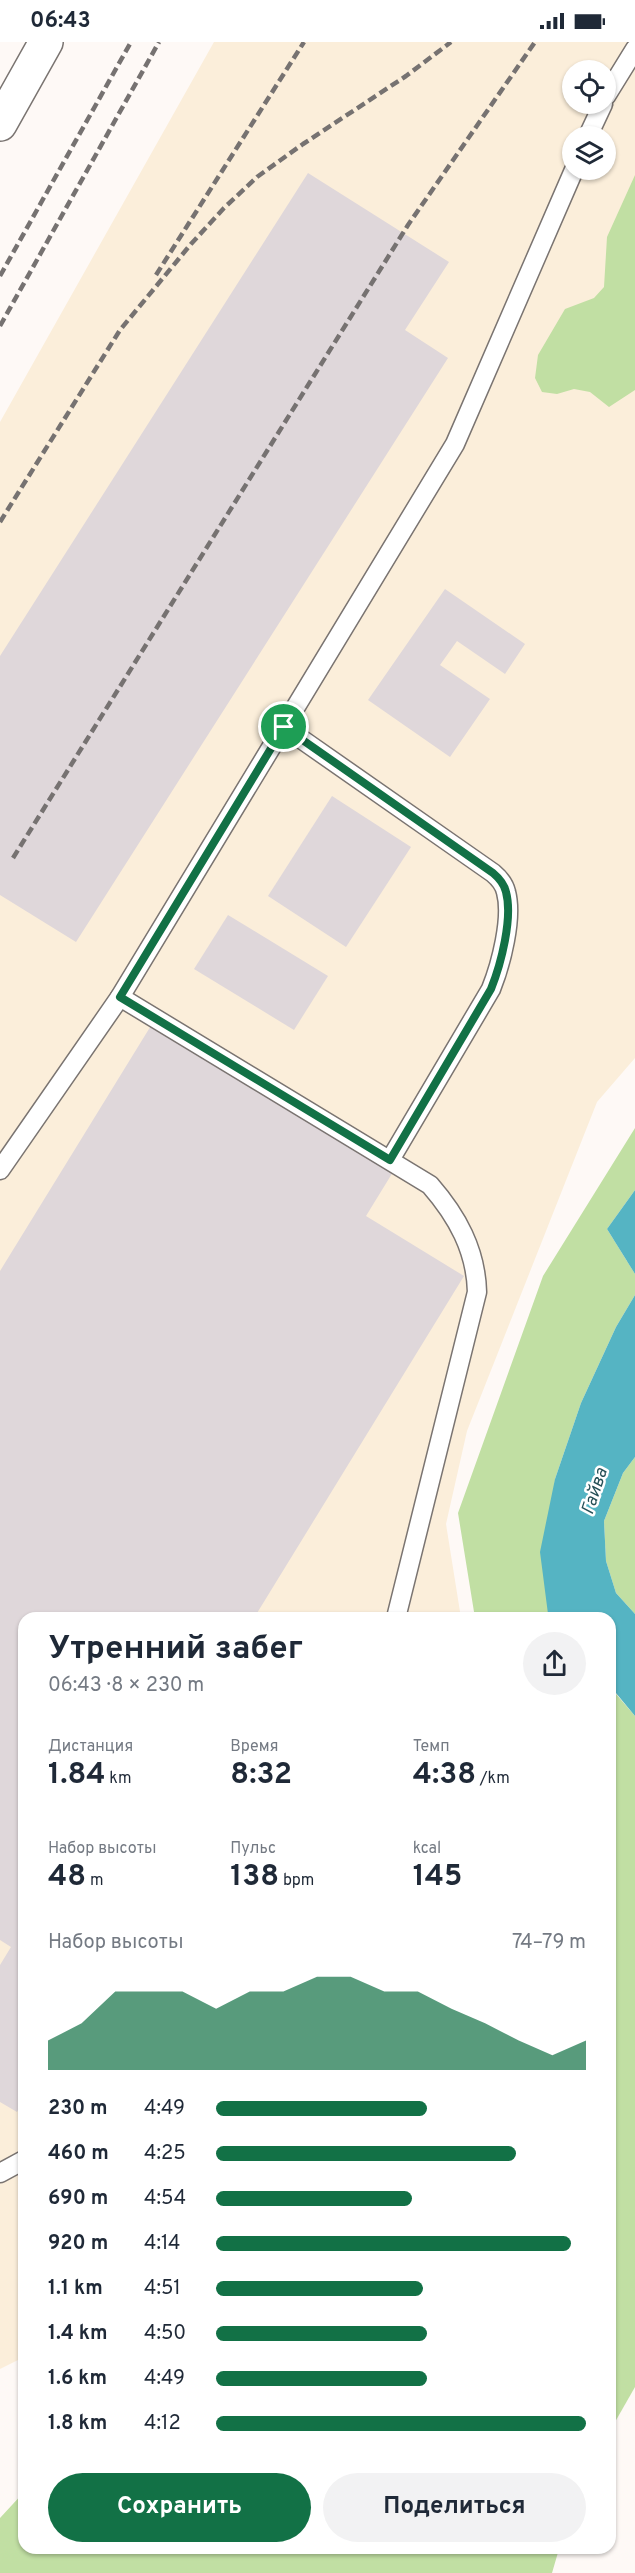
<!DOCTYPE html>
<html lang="ru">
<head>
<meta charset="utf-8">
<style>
  :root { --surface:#fff; --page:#f2f2f3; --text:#1f2937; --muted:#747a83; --accent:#127146 }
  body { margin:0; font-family:Overpass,sans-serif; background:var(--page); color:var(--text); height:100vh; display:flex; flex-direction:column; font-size:22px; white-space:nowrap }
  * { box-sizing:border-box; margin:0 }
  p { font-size:20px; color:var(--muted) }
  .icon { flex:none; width:33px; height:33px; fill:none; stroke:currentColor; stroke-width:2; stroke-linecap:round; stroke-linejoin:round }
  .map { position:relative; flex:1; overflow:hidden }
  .drawer { position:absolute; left:18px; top:1570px; width:598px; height:942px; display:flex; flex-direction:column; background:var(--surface); border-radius:18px; box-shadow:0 2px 4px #0004 }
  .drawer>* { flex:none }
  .controls { position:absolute; left:562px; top:18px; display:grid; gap:12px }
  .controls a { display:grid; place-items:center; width:54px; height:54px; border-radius:50%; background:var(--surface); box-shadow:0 2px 4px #0004; font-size:30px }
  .pin { position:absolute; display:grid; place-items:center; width:51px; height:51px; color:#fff; margin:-26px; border:3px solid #fff; border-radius:50%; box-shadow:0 2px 6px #0007 }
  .round { display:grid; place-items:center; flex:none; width:63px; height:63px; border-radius:32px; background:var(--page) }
  .headline { display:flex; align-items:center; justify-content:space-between; height:102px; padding:0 30px }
  h1 { font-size:33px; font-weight:700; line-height:45px }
  .figures { display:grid; grid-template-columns:repeat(3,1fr); gap:9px; height:102px; padding:6px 30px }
  .figures div { display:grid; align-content:center }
  .figures b { font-size:30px; font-weight:700 }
  .figures small { font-size:16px; font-weight:400 }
  .figures p { font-size:16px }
  .chart { height:168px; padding:12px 30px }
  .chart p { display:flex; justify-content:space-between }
  .chart svg { width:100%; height:108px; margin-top:6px; fill:var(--accent); opacity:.7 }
  .action { display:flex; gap:12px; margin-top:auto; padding:12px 30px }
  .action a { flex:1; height:69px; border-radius:36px; background:var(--accent); color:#fff; font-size:24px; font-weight:700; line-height:69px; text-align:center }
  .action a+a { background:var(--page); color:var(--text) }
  ul { padding:0 30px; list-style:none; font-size:20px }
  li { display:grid; grid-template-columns:96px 72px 1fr; align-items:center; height:45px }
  li i { height:15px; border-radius:8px; background:var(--accent) }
  .status { display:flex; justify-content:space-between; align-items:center; height:42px; padding:0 30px; background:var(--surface); direction:ltr }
  .status svg { height:16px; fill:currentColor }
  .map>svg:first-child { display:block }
  .industrial { fill:#fbeeda; fill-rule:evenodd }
  .green { fill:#c1dfa3 }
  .water { fill:#55b4c3 }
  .building { fill:#dfd7da }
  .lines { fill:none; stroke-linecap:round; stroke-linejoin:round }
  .service-casing { stroke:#7a7471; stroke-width:21 }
  .minor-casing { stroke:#7a7471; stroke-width:36 }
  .service { stroke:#fff; stroke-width:18 }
  .minor { stroke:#fff; stroke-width:33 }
  .rail { stroke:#767271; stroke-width:4.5; stroke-dasharray:9 4.5; stroke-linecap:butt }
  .route-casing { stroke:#fff; stroke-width:12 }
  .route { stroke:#127146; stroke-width:8 }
  .labels { text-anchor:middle; stroke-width:5; stroke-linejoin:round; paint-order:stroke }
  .water-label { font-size:18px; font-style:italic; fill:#254f56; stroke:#fff }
</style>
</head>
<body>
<div class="status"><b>06:43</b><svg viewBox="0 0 49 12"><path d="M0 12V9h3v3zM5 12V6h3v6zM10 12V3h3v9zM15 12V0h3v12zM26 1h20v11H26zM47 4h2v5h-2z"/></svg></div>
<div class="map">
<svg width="635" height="2531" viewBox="0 0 635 2531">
  <rect width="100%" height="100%" fill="#fef9f6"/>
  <path class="industrial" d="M214 0H635V1016L597 1060 467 1389 446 1482 461 1576H24V2315L0 2327V380ZM573 28H606V62H573ZM573 94H606V128H573Z"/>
  <g class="green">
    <path d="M635 133V348L609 365 590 350 574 347 557 352 542 350 535 336 538 313 565 267 594 256 604 245 607 195Z"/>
    <path d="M635 1086V1148L607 1187 635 1232V1253L616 1285 581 1361 555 1437 548 1572 551 1576H475L458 1471 543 1234Z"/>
    <path d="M635 1415V1572L616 1551 606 1519 604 1479 623 1431Z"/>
    <path d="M610 1645 635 1674V2345L611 2387Z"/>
    <path d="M24 2450V2506L559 2507 552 2531H0V2476Z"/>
  </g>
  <g class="water">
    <path d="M635 1148V1232L607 1187Z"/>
    <path d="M635 1253V1415L623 1431 604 1479 606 1519 616 1551 635 1572V1674L611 1645 610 1576H551L548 1572 540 1510 555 1437 581 1361 616 1285Z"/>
  </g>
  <g class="building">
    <path d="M308 131 449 220 405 288 448 316 76 900 0 853V614Z"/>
    <path d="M445 547 525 602 505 632 457 599 440 623 490 657 450 715 368 658Z"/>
    <path d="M332 754 411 805 346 905 268 854Z"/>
    <path d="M228 873 328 934 294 988 194 927Z"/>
    <path d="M152 982 393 1130 366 1174 464 1234 254 1576H24V2057L17 2070 0 2060V1923L11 1905 0 1898V1229Z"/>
  </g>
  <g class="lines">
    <defs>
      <g id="service">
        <path d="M606 54 635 7"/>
        <path d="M588 94 603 62"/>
        <path d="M284 685 493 831C499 836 504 841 506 850 513 876 501 922 491 947L390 1118"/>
        <path d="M120 955 430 1143C457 1174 476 1208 477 1250L396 1576"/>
        <path d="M0 1128 120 955 455 402 574 128"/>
        <path d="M0 2131 24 2118"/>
      </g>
      <path id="minor" d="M0 82 46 0"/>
    </defs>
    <use href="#service" class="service-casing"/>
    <use href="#minor" class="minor-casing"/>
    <use href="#service" class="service"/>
    <use href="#minor" class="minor"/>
    <g class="rail">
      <path d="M156 233 304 0"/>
      <path d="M0 234 131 0"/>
      <path d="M0 284 159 0"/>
      <path d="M0 480 120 288 191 202 224 166 257 135 303 102 406 34 451 0"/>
      <path d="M13 816 408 183 535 0"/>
    </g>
  </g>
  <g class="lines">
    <defs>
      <path id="route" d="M284 685 493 831C499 836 504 841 506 850 513 876 501 922 491 947L390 1118 120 955Z"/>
    </defs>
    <use href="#route" class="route-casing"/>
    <use href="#route" class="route"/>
  </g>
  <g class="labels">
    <g class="water-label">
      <text transform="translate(594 1449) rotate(-72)" y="6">Гайва</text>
    </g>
  </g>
</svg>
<div class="controls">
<a><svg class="icon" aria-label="locate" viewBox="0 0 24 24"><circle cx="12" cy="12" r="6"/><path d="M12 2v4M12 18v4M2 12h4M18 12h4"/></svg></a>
<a><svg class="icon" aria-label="layers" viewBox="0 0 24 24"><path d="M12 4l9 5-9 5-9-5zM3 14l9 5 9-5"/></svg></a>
</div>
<div class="pin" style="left:284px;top:685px;background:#1e9e55"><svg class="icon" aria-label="arrive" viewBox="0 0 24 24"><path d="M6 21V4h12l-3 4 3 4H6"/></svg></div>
<section class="drawer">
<div class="headline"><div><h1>Утренний забег</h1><p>06:43 · 8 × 230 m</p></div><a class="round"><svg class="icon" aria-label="share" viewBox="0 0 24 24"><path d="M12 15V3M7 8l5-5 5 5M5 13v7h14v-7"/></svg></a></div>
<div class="figures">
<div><p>Дистанция</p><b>1.84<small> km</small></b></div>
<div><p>Время</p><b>8:32</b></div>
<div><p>Темп</p><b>4:38<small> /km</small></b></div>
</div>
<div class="figures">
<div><p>Набор высоты</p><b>48<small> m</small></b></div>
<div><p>Пульс</p><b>138<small> bpm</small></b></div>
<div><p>kcal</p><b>145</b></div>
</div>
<div class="chart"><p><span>Набор высоты</span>74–79 m</p>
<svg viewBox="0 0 160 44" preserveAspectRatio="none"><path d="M0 44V32L10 25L20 12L30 12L40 12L50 19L60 12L70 12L80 6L90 6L100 12L110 12L120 19L130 25L140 32L150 38L160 32V44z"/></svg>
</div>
<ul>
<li><b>230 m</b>4:49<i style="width:57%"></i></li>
<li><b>460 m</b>4:25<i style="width:81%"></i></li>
<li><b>690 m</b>4:54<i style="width:53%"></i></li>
<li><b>920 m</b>4:14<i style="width:96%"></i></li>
<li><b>1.1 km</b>4:51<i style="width:56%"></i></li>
<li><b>1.4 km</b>4:50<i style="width:57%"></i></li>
<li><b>1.6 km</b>4:49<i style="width:57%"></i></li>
<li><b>1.8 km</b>4:12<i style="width:100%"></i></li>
</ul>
<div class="action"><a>Сохранить</a><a>Поделиться</a></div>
</section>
</div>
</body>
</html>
